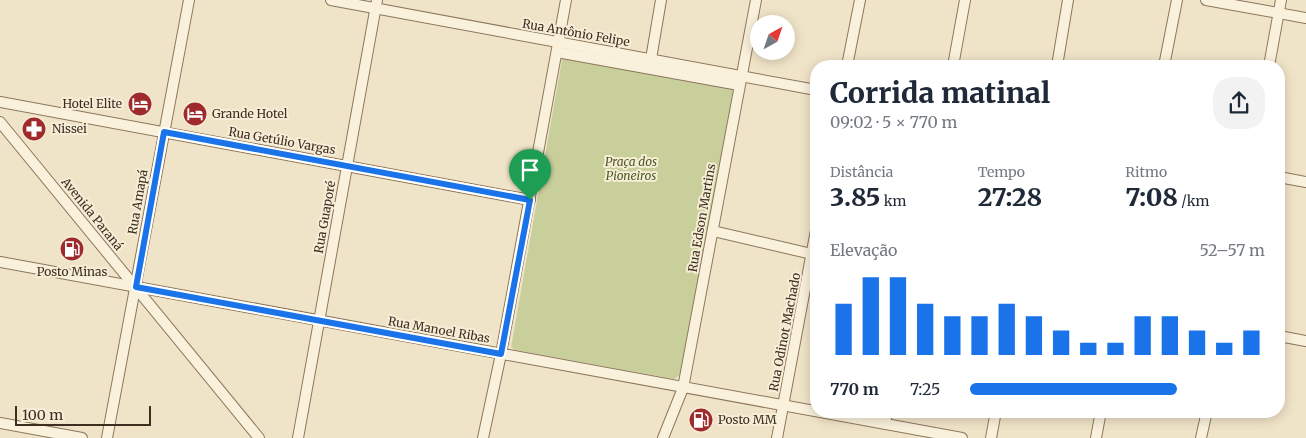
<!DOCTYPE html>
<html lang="pt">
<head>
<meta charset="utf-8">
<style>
  :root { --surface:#fff; --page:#f2f2f3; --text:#1f2937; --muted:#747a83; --accent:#1a73e8 }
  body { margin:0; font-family:Merriweather,serif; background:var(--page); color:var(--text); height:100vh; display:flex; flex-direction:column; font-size:19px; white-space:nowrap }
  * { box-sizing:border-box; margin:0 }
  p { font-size:16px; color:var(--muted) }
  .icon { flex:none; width:28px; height:28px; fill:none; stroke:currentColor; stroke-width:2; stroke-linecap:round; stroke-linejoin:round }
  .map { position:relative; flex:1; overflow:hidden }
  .side { position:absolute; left:810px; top:60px; width:475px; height:358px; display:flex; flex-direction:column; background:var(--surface); border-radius:20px; box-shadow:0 2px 12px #0003 }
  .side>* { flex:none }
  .needle { width:32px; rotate:40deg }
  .buttons { position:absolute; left:750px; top:15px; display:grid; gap:10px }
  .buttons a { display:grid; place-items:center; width:45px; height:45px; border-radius:50%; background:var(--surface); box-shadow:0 2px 12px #0003; font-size:25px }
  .scale { position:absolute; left:15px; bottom:12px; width:136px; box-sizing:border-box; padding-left:5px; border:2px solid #3d2e20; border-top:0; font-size:14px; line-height:18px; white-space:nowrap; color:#3d2e20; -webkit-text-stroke:4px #f7eed8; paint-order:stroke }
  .pin { position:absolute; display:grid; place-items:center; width:42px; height:42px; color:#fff; margin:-51px -21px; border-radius:50% 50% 50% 0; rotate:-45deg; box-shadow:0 0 5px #0007 }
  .pin .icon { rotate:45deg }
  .round { display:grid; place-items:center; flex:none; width:52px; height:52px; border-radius:20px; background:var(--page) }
  .head { display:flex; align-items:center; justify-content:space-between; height:85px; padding:0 20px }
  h1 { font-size:28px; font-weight:800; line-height:38px }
  .metrics { display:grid; grid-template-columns:repeat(3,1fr); gap:8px; height:85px; padding:5px 20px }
  .metrics div { display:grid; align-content:center }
  .metrics b { font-size:25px; font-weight:800 }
  .metrics small { font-size:14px; font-weight:400 }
  .metrics p { font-size:14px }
  .chart { height:140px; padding:10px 20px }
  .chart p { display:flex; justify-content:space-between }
  .chart svg { width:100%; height:90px; margin-top:5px; stroke:var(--accent); stroke-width:6 }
  ul { padding:0 20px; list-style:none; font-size:16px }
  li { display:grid; grid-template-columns:80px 60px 1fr; align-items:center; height:38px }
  li i { height:12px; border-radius:6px; background:var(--accent) }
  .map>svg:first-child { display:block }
  .green { fill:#c9cf9b }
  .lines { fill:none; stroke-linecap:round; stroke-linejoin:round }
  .minor-casing { stroke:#8d765c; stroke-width:12 }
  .minor { stroke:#faf1dc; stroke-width:10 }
  .route-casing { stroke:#fff; stroke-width:10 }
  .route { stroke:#1a73e8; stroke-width:6 }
  .labels { text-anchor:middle; stroke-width:4; stroke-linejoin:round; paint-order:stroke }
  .street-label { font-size:12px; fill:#3d2e20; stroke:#f7eed8 }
  .poi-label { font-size:12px; fill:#3d2e20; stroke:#f7eed8; text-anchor:start }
  .park-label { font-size:12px; font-style:italic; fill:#4d5a26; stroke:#f7eed8 }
</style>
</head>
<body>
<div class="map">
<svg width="1306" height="438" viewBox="0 0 1306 438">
  <rect width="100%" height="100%" fill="#f0e4c8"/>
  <path class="green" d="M564 58 732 88 733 91 681 374 674 379 515 350 511 347 562 60Z"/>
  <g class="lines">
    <defs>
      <g id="minor">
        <path d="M331 0 816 90"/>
        <path d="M1206 0 1306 18"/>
        <path d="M557 52 739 85"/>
        <path d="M651 59 661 0"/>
        <path d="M847 66 860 0"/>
        <path d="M953 66 965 0"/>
        <path d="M1057 66 1068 0"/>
        <path d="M1164 66 1177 0"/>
        <path d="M1269 66 1281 0"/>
        <path d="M0 102 530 200"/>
        <path d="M0 122 259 438"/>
        <path d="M1279 177 1306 182"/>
        <path d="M713 231 816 255"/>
        <path d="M0 262 962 438"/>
        <path d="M1279 336 1306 341"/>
        <path d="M0 423 82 438"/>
        <path d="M885 424 887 411"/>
        <path d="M107 438 189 0"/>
        <path d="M298 438 377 0"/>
        <path d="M483 438 501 354 566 0"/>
        <path d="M663 438 683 388 756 0"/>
        <path d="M777 438 816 230"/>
        <path d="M991 438 996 411"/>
        <path d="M1096 438 1101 411"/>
        <path d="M1201 438 1207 411"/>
      </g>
    </defs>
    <use href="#minor" class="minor-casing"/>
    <use href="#minor" class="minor"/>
  </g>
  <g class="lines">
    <defs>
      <path id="route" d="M164 132 530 200 501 354 136 287Z"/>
    </defs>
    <use href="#route" class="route-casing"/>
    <use href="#route" class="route"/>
  </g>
  <defs>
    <symbol id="hotel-disc" viewBox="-11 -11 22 22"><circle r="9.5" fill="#9e2a2b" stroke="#f7eed8"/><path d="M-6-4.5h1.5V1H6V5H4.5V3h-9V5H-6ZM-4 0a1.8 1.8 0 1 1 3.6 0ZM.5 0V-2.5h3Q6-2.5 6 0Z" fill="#fff"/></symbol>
    <symbol id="pharmacy-disc" viewBox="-11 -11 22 22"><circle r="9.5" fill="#9e2a2b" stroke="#f7eed8"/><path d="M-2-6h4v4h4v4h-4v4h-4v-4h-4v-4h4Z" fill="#fff"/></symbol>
    <symbol id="fuel-disc" viewBox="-11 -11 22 22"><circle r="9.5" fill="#9e2a2b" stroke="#f7eed8"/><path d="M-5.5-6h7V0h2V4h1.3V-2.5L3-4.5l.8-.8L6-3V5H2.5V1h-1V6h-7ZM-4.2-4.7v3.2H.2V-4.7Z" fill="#fff"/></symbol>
  </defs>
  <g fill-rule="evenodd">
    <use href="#hotel-disc" x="126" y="90" width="28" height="28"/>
    <use href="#hotel-disc" x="181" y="100" width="28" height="28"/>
    <use href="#pharmacy-disc" x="20" y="115" width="28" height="28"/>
    <use href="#fuel-disc" x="58" y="235" width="28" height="28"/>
    <use href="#fuel-disc" x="687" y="406" width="28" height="28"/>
  </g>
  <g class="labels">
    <g class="street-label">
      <text transform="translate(576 33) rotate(10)" y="4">Rua Antônio Felipe</text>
      <text transform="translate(282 141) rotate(10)" y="4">Rua Getúlio Vargas</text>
      <text transform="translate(138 202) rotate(-80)" y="4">Rua Amapá</text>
      <text transform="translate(92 214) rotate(51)" y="4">Avenida Paraná</text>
      <text transform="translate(325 217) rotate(-80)" y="4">Rua Guaporé</text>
      <text transform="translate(702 218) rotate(-80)" y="4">Rua Edson Martins</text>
      <text transform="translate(439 330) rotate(10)" y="4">Rua Manoel Ribas</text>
      <text transform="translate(785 332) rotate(-79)" y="4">Rua Odinot Machado</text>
    </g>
    <g class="poi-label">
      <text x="122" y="108" text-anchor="end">Hotel Elite</text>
      <text x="212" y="118">Grande Hotel</text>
      <text x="52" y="133">Nissei</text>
      <text x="72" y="276" text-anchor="middle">Posto Minas</text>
      <text x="718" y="424">Posto MM</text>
    </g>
    <g class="park-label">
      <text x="631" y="166">Praça dos<tspan x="631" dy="14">Pioneiros</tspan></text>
    </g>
  </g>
</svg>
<div class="buttons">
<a><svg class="needle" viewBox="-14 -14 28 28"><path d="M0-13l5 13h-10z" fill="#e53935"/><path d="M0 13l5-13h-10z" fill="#747a83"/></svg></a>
</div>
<div class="scale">100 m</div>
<div class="pin" style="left:530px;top:200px;background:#1e9e55"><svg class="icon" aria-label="arrive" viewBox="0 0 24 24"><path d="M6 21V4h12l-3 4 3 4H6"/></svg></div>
<section class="side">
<div class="head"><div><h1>Corrida matinal</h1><p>09:02 · 5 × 770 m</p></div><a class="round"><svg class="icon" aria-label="share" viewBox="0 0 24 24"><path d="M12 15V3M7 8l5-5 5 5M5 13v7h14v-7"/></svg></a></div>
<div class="metrics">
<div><p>Distância</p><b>3.85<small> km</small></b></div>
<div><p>Tempo</p><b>27:28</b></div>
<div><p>Ritmo</p><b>7:08<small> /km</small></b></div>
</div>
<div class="chart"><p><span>Elevação</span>52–57 m</p>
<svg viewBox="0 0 160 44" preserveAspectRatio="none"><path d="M5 44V19M15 44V6M25 44V6M35 44V19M45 44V25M55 44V25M65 44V19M75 44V25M85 44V32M95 44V38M105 44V38M115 44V25M125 44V25M135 44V32M145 44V38M155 44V32"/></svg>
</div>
<ul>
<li><b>770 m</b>7:25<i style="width:70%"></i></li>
</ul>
</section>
</div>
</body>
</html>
